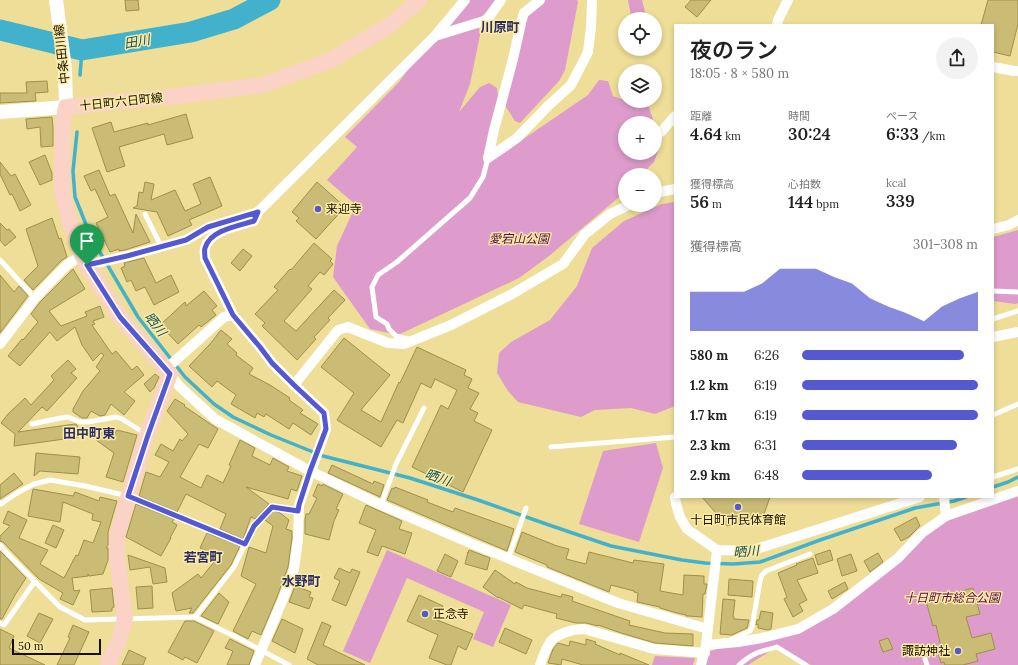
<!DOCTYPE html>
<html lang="ja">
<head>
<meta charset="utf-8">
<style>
  :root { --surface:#fff; --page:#f2f2f2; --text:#222; --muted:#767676; --accent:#5559d0 }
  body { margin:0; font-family:Lora,"Noto Sans JP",serif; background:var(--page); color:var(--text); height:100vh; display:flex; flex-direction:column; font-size:15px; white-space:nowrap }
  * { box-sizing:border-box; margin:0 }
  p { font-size:13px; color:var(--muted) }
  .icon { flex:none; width:22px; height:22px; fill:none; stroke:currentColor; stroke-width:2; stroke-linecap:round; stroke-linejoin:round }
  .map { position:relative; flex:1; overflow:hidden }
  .panel { position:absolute; left:674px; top:24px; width:320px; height:474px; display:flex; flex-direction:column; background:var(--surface); border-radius:0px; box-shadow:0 2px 6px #0003 }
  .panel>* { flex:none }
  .tools { position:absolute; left:618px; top:12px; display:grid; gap:8px }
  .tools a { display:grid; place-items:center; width:44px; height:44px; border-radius:50%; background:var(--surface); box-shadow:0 2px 6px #0003; font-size:20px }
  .scale { position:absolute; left:12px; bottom:10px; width:89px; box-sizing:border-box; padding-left:4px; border:2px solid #161000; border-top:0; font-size:11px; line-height:14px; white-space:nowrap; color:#161000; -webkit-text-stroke:3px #fbeba4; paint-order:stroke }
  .pin { position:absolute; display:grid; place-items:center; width:34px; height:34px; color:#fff; margin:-41px -17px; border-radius:50% 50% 50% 0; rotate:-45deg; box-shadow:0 0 4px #0007 }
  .pin .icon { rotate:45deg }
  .round { display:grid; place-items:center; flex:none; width:42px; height:42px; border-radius:21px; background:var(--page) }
  .summary { display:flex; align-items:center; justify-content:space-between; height:68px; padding:0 16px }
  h1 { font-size:22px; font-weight:600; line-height:30px }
  .metrics { display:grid; grid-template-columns:repeat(3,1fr); gap:6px; height:68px; padding:4px 16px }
  .metrics div { display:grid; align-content:center }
  .metrics b { font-size:17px; font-weight:600 }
  .metrics small { font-size:11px; font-weight:400 }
  .metrics p { font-size:11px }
  .chart { height:112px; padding:8px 16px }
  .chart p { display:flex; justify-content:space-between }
  .chart svg { width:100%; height:72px; margin-top:4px; fill:var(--accent); opacity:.7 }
  ul { padding:0 16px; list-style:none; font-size:13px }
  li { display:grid; grid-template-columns:64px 48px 1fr; align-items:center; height:30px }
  li i { height:10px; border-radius:5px; background:var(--accent) }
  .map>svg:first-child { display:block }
  .green { fill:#dd9ccb }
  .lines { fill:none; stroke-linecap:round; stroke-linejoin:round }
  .stream { stroke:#41b1cc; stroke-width:3.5 }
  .river { stroke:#41b1cc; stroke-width:21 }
  .building { fill:#cabb75; stroke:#9e8f4a }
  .lane { stroke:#fff; stroke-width:5 }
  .street { stroke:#fff; stroke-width:10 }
  .secondary { stroke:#fff; stroke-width:14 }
  .primary { stroke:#fbd2c6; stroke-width:16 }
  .route-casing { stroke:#fff; stroke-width:8 }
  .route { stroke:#5559d0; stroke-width:5 }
  .poi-dot { fill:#5559d0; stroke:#fbeba4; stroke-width:1.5 }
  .labels { text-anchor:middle; stroke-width:3; stroke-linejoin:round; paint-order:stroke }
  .street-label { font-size:12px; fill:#161000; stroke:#fbeba4 }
  .poi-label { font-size:12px; fill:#161000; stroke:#fbeba4; text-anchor:start }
  .park-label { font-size:12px; font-style:italic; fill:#560648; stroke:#fbeba4 }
  .neighbourhood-label { font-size:13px; font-weight:bold; fill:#292c66; stroke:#fbeba4 }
  .water-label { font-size:13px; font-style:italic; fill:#0f505e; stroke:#fbeba4 }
</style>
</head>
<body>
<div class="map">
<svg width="1018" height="665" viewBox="0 0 1018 665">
  <rect width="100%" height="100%" fill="#eede97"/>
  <g class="green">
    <path d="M468 0H496L478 21 480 35 470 84 459 112 480 87 489 83 497 88 501 121 492 153 500 155 588 95 599 80 608 81 613 96 621 99 625 98V101H642L649 107 654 123H625V153H655V128L660 146 654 162 641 175H625V191L624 193 549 256 519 278 398 335 370 329 333 277 337 246 356 205 327 180 357 147 345 137 399 82 432 37Z"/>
    <path d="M546 0H577L578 2 565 70 559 81 520 123 515 121 506 107V98L527 15Z"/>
    <path d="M628 0H642L645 12 643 19H634L631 16Z"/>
    <path d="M675 202V406L655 414 631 408 595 410 581 417 518 402 508 391 497 373 499 353 511 342 550 320 577 286 592 248 624 221 662 204Z"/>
    <path d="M1018 230V303L1016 304 993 301V237Z"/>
    <path d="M656 443 663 468 639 542 579 524 603 451Z"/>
    <path d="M1018 493V665H811L777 647 748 665H701L705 653 738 642 798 629 833 609 946 516Z"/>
    <path d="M387 550 511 605 493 647 473 639 484 612 407 578 370 663 343 651Z"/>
    <path d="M655 656 695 658 693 665H652Z"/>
  </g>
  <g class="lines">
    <g class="stream">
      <path d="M80 75 82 50"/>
      <path d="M77 132 73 171 75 197 91 237 138 317 185 377 214 404 233 417 271 435 323 456 410 478 478 500 552 526 611 546 682 560 705 563 733 564 760 562 820 540 915 508 954 501 966 497"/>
      <path d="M993 487 1008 482 1018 477"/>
    </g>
    <path class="river" d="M0 30 82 50 191 32 234 19 270 0"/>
  </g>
  <g class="building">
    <path d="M125 0H138L139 10 126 11Z"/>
    <path d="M691 0H711L697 17 685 7Z"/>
    <path d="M988 0H1018V24L1010 56 993 52V25H981Z"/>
    <path d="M47 81 48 92 35 93 36 101 0 103V93H27L26 82Z"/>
    <path d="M186 114 193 138 167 145 164 134 119 147 125 166 107 172 92 128 111 122 114 132 148 123V125Z"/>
    <path d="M52 117 53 128V146L41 147 40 127 27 129 26 119Z"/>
    <path d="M45 155 52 173V180L40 185 29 162Z"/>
    <path d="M0 162 11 176 15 174 31 205 20 211 12 194 10 195 0 174Z"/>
    <path d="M99 170 110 196 115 194 133 233 136 214 150 242 125 250 119 251V249L110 252 96 223 108 217 95 189 91 191 84 176Z"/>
    <path d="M210 177 222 206 189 220 192 225 168 236 157 212 133 208 137 206 139 192 143 193 145 182 154 184 151 200 175 190 185 211 201 204 193 184Z"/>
    <path d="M317 182 345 207 316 239 296 221 299 218 292 212Z"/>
    <path d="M52 218 59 239 61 238 67 257 62 260 33 290 24 280 38 266 26 229Z"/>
    <path d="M0 223 7 230 9 229 16 237 5 246 0 240Z"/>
    <path d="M314 243 332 259 330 261 333 264 324 275 320 272 308 286 312 289 284 321 296 331 334 290 345 300 328 318 330 320 314 337 316 339 297 360 262 326 265 323 255 314 278 290 274 287 290 269 291 270Z"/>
    <path d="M243 249 252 256 240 271 231 263Z"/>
    <path d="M144 258 156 283 171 275 179 292 154 305 145 287 136 291 131 280 127 282 121 268 125 266 124 263Z"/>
    <path d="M73 269 85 289 49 311 61 326 87 316 85 312 100 306 104 317 93 321 95 324 92 325 112 354 116 351 132 370 137 366 144 375 124 392 135 401 124 415 111 404 105 415 100 416 91 411 87 418H82L73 412V409L83 391 100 371 96 367 104 355 101 353 93 361 82 345 75 327 57 341 50 332 20 366 8 356 22 339 23 340 38 322 31 314 40 302Z"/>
    <path d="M0 275 14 292 19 286 28 296 0 333Z"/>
    <path d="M204 291 217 306 212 310 216 315 201 327 199 325 178 344 160 325 185 302 186 306Z"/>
    <path d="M221 330 232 339 227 344 237 353 236 355 253 368 249 374 270 385 290 398 289 400 303 410 300 413 318 424 311 435 293 423 289 429 266 414 264 417 257 413 255 418 231 404 236 395 217 381 212 387 189 366 210 344Z"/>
    <path d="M344 338 390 375 361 410 381 422 399 382 400 383 417 347 466 370 464 375 472 379 468 388 479 393 470 409 478 413 474 421 492 430 463 492 412 467 441 405 448 409 457 390 435 379 431 388 421 383 403 423 397 420 381 447 337 420 354 393 321 367Z"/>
    <path d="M68 360 76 369 71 373 77 378 47 411 42 407 18 432 75 424 77 425 79 437 14 446 15 434 1 423 8 414 25 398 31 405 54 380 51 376Z"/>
    <path d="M155 374 159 377 154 388 150 392 144 384Z"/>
    <path d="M175 399 185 405 184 406 209 423 218 429 208 448 199 444 180 477 201 488 207 475 223 483 231 466 229 465 240 440 255 448 252 456 270 465 273 458 289 467 287 471 302 476 297 491 291 489 288 499 246 487 269 504 255 519 251 517 243 539 220 529 226 514 186 494 177 512 139 496 146 472 160 477 169 462 155 455 161 444 173 451 180 439 182 441 188 434 167 411Z"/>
    <path d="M105 427 115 433 117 430 137 435 123 482 106 477 114 453 96 440Z"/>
    <path d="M36 453 80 457 78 474 40 471 34 476Z"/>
    <path d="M332 465 373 484 374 481 384 485 380 497 328 473Z"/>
    <path d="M14 473 23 484 0 499V485Z"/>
    <path d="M318 484 322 486 323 484 343 494 336 509 339 510 334 521 329 540 305 534V519L306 514H309L317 498 313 496Z"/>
    <path d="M395 487 428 500 427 502 453 512 455 508 514 529 507 551 387 500 392 488 394 489Z"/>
    <path d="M33 489 73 496 75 492 99 501 100 497 117 501 108 532V545L106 548H108V560L103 574 89 576 88 574V576L72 578 74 591 80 590 73 605 60 599 63 593 39 579 3 542 0 541V536L10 526 3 523 8 511 27 520 19 538 48 550 40 564 64 578 76 555 78 556 84 540 93 543 101 522 92 520 93 514 63 502 60 522 28 516Z"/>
    <path d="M702 497H770L763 517 727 526Z"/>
    <path d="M136 504 174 519 172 522 177 525 170 538H171L161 556 126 537Z"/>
    <path d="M366 505 402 521 399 529 412 533 405 554 382 546 378 556 367 552 376 530 359 523Z"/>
    <path d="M273 511 279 512 289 520 286 529 292 531V538L288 567 277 597 261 635 252 631 248 639 233 631 256 584 241 576 249 547 266 553 273 526 265 520Z"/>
    <path d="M916 517 920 526 909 537 901 541 894 529Z"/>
    <path d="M53 525 64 530 56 548 45 543Z"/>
    <path d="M522 532 557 546 569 549 566 559 586 564 589 552 633 563 634 560 664 564 660 591 683 595 684 575 704 576V584H707L705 594H703L702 617 688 616H686V615L677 613 660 608V607L637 602 638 593 634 592V591L611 585 609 592 547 567V565L515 552Z"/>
    <path d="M207 533 240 546 231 565 193 613H189L192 608 176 611 172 593 198 574 201 578 219 556 200 548Z"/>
    <path d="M469 550 490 558 487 570 465 564 468 552V553Z"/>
    <path d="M830 550 833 560 818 565 815 555Z"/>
    <path d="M0 551 26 578 15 595 2 619H0Z"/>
    <path d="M878 553 883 562 870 572 864 561Z"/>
    <path d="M445 554 458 561 451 577 437 571Z"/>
    <path d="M851 554 857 571 842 576 837 559Z"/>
    <path d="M128 555 165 568 167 582 153 584 150 567 130 570Z"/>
    <path d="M813 558 818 573 797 580 807 600 799 604 803 611 793 617 784 599 787 597 778 573 797 565 796 564Z"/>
    <path d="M339 568 350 573 352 569 360 572 346 606 332 600 340 581 334 578Z"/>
    <path d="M495 570 515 584 516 582 527 588 561 597 562 594 573 597 572 601 630 621 629 625 665 633 693 634V646L655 643 621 633 598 625V626L586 623H576L556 618 557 614 524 605 522 609 498 597V598L483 587Z"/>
    <path d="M729 579 753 581 752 597 728 595Z"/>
    <path d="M845 582 848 589 832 599 828 591Z"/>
    <path d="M152 586 153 608 138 609 136 587Z"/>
    <path d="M295 586 311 592 309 597 313 598 309 609 289 602Z"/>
    <path d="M112 588 114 607 112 608V611L92 612 90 590Z"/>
    <path d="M973 588 980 614 966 617 972 638 991 633 995 649 976 654 978 661 963 665H945L944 662 941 663 937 649 941 647 936 625 933 626 926 601Z"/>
    <path d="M219 593 229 602 218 624 201 616Z"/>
    <path d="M419 595 443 606 437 620 473 634 466 650 458 646 451 665H447L429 658 438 635 407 621Z"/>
    <path d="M723 599 735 600 733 617H734V619L749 620 747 628 732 635 720 634Z"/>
    <path d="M761 611 773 613 771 629 768 630 758 628V624L756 625 757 620H759Z"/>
    <path d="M39 613 53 619 40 643 27 636Z"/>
    <path d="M282 619 303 629 295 653 272 641Z"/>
    <path d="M185 621H194L214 631 197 663 185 657 183 660 168 652Z"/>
    <path d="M322 622 331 626 323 645 365 665H318L307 659Z"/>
    <path d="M73 625 89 632 74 665H57L70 638 68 637Z"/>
    <path d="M505 628 532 640 526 654 499 642Z"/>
    <path d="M0 629 14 636 9 648 45 665H0Z"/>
    <path d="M888 638 893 649 883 652 879 641Z"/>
    <path d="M230 639 254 651 249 665H227L233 651 225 648Z"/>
    <path d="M586 639 596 642 595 644 620 655V653L649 665H583L562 659 561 665 548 663 553 649 558 643 569 646 570 641 586 645Z"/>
    <path d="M129 650 146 658 143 665H122Z"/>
  </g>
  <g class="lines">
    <g class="lane">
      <path d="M145 214 161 246"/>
      <path d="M0 260 35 298"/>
      <path d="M993 291 1018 292"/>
      <path d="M993 319 1018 311"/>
      <path d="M411 340 396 336 389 329 387 324 376 317 372 287 378 275 397 262 470 198 483 177 488 158"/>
      <path d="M993 415 1018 404"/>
      <path d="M32 424 61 418 68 417 80 422H88L116 417 122 419 146 434"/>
      <path d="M551 447 675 437"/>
      <path d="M993 477 1018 469"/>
      <path d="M0 503 1 504 17 493 34 484 50 480 85 486 128 496 245 544"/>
      <path d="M381 505 396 464 424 408"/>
      <path d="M0 545 5 551 60 607 85 620 195 617 238 638 289 665"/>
      <path d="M508 559 519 528 526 508"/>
      <path d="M195 617 234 567 254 526 272 507 298 511"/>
      <path d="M0 623 4 625 35 581"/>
      <path d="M730 640 750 631 752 627 760 581 762 575 766 571 810 554"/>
      <path d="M925 659 927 665"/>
      <path d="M739 665C752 653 761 651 777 647L806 665"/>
    </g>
    <g class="street">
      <path d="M777 25 778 20 788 0"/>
      <path d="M435 36 487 20 501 0"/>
      <path d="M993 67 1014 71H1018"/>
      <path d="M661 132 675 116"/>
      <path d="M488 158 517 138 548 106 571 85 588 52 591 27 592 0"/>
      <path d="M488 158 494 130 513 59 522 19 524 13 540 0"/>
      <path d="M655 193 675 189"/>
      <path d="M993 229 1009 225 1018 220"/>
      <path d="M87 265 127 256 186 240 209 227 258 212"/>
      <path d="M233 315 205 258C205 255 204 251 205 248 210 230 238 226 254 221L258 212 435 36 465 0"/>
      <path d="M993 337 1018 332"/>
      <path d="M0 344 35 298 54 278 67 265 82 255"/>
      <path d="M166 369 224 317 233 315 260 347 272 363 294 385"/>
      <path d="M170 374 179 386 215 419 310 471 381 505 470 543 618 603 708 629"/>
      <path d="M675 497 676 504 680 517 687 529 717 550 750 551 920 497"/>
      <path d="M944 497 946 516"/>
      <path d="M706 645 738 642 762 638 798 629 833 609 898 558 922 533 946 516 1018 491"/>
      <path d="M255 665 283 599 294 569 298 539 299 505 326 429 324 413 294 385 338 330 348 327 388 343 404 344 451 325 512 294 563 264 585 234 610 214 629 205"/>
      <path d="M540 665C543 658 545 650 549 644 554 634 573 629 584 629L654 649 705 653"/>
      <path d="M701 665 706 645 717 550"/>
    </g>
    <path class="secondary" d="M0 112 66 107 65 69 56 0"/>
    <path class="primary" d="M108 665 120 637 125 618 117 556V535L147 435 170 374 120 317 87 265 82 255 69 220 62 190V168L63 122 66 107 168 97 262 85 329 61 390 25 419 0"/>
  </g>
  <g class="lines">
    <defs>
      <path id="route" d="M258 212 254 221C238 226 210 230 205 248 204 251 205 255 205 258L233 315 260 347 272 363 294 385 324 413 326 429 310 471 299 505 298 511 272 507 254 526 245 544 128 496 148 435 170 374 120 317 87 265 127 256 186 240 208 227Z"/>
    </defs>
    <use href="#route" class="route-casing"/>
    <use href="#route" class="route"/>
  </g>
  <g class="poi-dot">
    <circle cx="318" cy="209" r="4"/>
    <circle cx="738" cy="507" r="4"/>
    <circle cx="425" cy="614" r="4"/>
    <circle cx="958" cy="651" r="4"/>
  </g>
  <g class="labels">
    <g class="street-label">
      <text transform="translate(62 54) rotate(-96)" y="4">中条田川線</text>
      <text transform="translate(121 102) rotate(-6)" y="4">十日町六日町線</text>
    </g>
    <g class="poi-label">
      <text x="326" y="213">来迎寺</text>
      <text x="738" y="524" text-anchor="middle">十日町市民体育館</text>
      <text x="433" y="618">正念寺</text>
      <text x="950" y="655" text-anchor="end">諏訪神社</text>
    </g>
    <g class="park-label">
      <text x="519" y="243">愛宕山公園</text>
      <text x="952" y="602">十日町市総合公園</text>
    </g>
    <g class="neighbourhood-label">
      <text x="500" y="32">川原町</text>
      <text x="89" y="438">田中町東</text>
      <text x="203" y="562">若宮町</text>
      <text x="301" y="586">水野町</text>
    </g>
    <g class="water-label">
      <text transform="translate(137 41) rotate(-10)" y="5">田川</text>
      <text transform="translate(156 324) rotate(52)" y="5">晒川</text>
      <text transform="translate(438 477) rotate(19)" y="5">晒川</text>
      <text transform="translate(746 551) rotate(-4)" y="5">晒川</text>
    </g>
  </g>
</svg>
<div class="tools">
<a><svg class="icon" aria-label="locate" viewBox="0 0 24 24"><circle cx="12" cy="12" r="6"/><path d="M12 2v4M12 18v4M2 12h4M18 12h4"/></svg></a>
<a><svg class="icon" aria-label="layers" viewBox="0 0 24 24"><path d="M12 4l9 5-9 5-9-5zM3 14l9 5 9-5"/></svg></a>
<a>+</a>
<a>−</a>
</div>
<div class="scale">50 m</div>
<div class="pin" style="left:87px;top:265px;background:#1e9e55"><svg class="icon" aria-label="arrive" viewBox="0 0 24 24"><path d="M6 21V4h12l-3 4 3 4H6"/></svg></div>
<section class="panel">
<div class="summary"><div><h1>夜のラン</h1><p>18:05 · 8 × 580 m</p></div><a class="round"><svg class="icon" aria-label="share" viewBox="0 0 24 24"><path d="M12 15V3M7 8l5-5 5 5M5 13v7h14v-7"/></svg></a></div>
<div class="metrics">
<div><p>距離</p><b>4.64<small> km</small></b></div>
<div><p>時間</p><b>30:24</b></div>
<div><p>ペース</p><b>6:33<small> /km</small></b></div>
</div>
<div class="metrics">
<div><p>獲得標高</p><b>56<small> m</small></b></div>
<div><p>心拍数</p><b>144<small> bpm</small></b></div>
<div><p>kcal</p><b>339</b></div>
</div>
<div class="chart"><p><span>獲得標高</span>301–308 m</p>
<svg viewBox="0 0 160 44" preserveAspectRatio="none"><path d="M0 44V20L10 20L20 20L30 20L40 15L50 6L60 6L70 6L80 11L90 15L100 24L110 29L120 33L130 38L140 29L150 24L160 20V44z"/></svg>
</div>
<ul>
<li><b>580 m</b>6:26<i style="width:92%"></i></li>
<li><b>1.2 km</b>6:19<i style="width:100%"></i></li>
<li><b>1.7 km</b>6:19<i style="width:100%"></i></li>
<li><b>2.3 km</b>6:31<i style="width:88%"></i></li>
<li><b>2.9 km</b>6:48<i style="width:74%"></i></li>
</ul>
</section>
</div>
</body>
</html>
